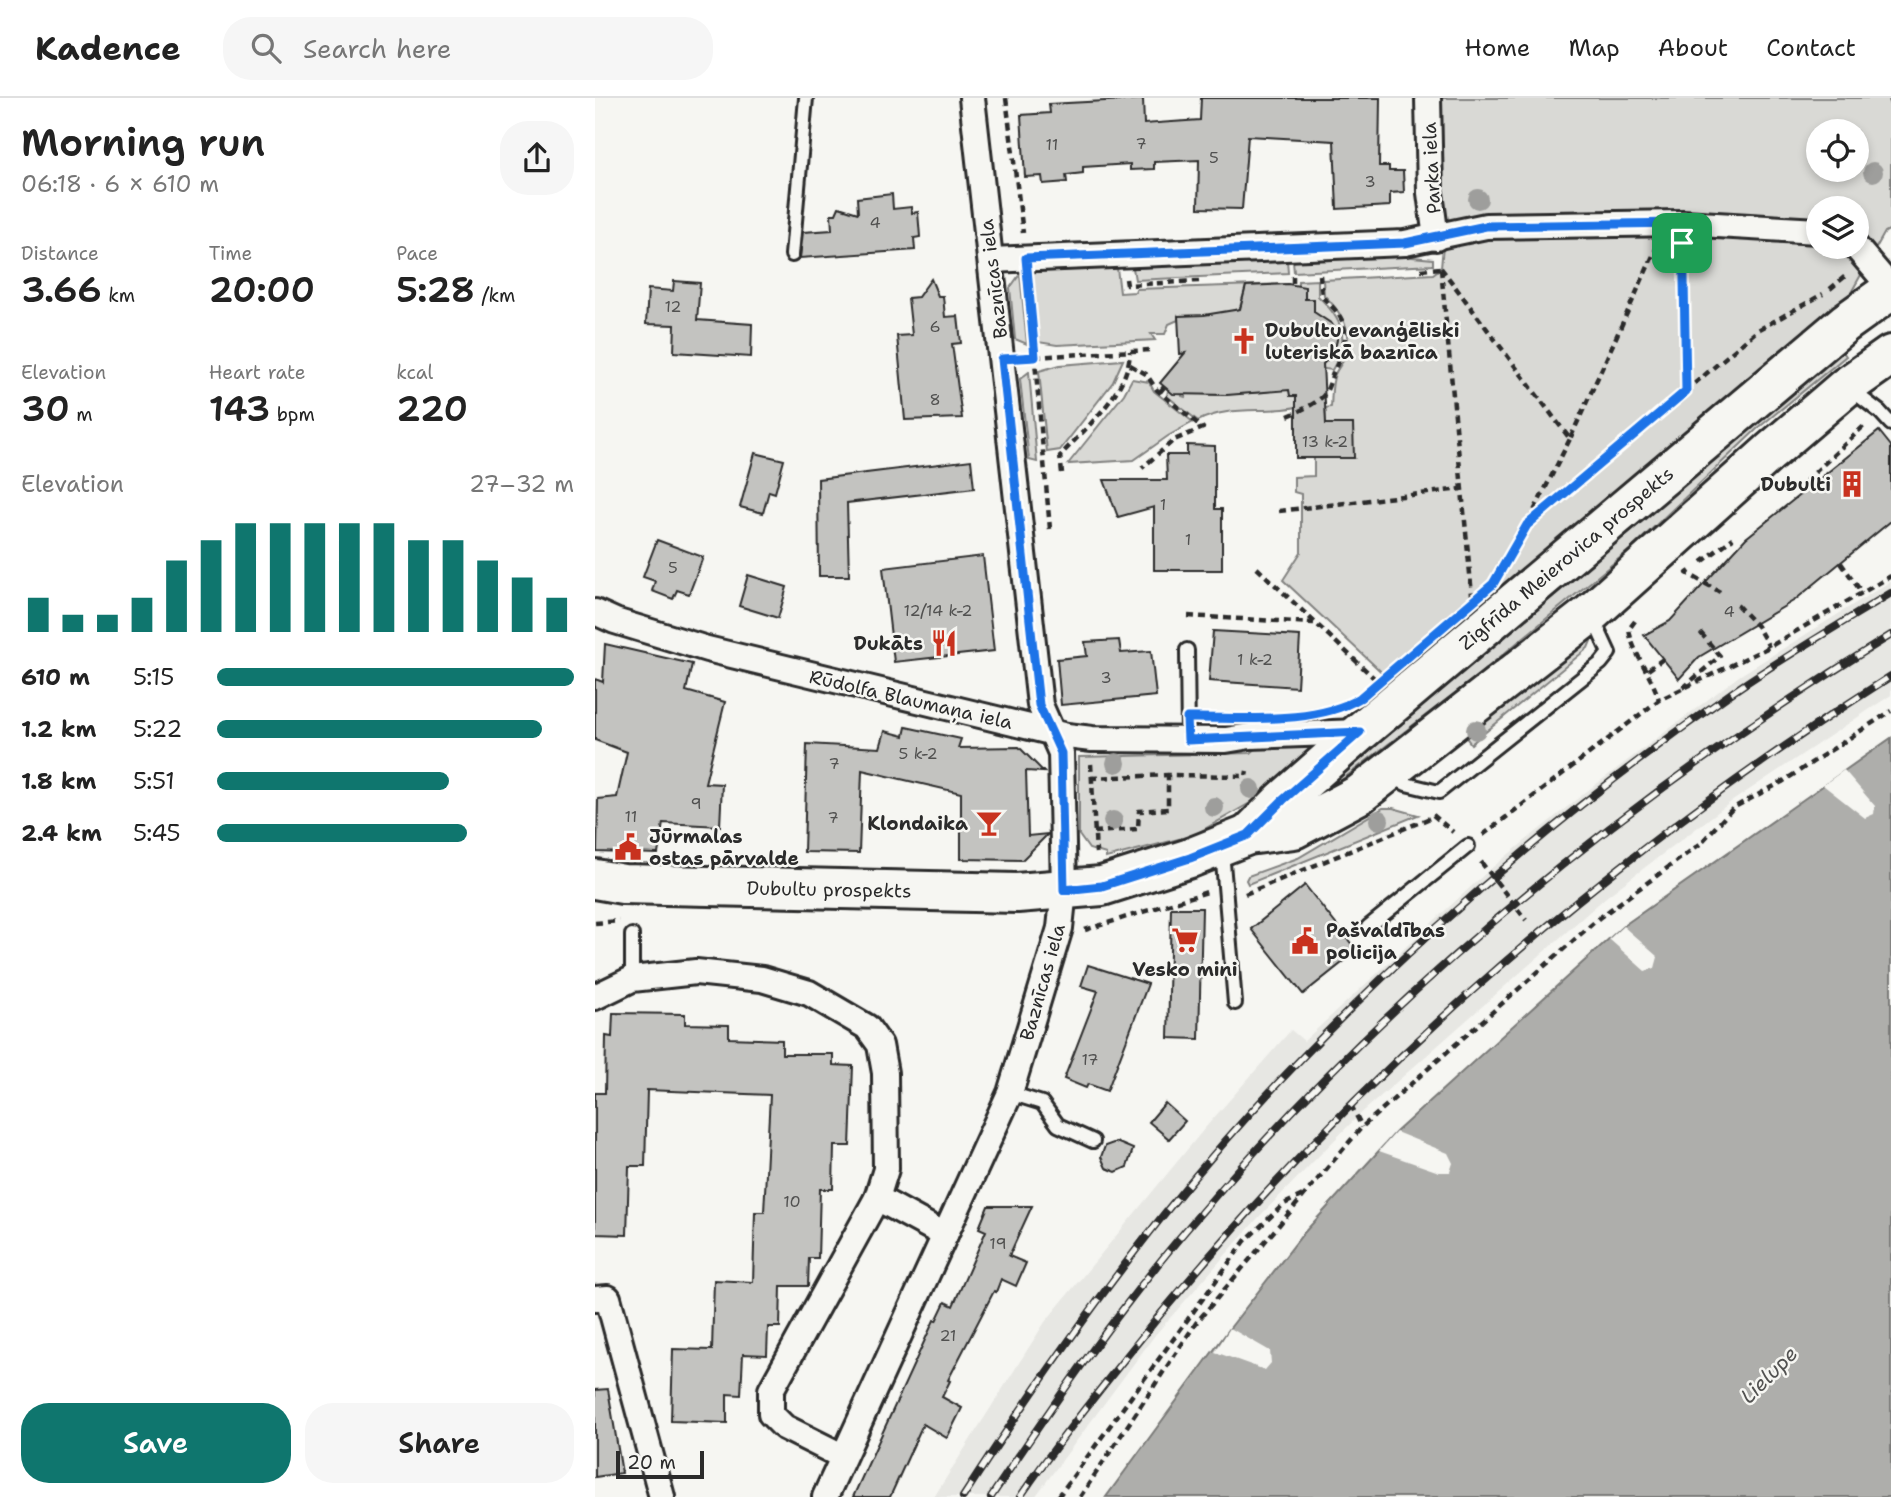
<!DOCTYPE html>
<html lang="en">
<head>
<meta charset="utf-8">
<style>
  :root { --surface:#fff; --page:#f6f6f6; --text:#222; --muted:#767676; --line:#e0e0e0; --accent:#0f766e }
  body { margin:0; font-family:"Shantell Sans",sans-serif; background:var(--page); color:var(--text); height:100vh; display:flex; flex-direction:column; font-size:26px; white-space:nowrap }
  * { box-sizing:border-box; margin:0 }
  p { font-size:23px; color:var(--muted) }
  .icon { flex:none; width:38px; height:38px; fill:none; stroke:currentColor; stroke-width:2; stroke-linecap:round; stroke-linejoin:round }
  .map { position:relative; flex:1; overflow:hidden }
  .details { display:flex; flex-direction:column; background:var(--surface); width:595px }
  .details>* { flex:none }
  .tools { position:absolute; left:1211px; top:21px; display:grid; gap:14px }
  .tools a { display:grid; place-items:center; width:63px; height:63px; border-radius:50%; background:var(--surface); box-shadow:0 4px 10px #0003; font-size:35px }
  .scale { position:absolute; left:21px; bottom:18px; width:88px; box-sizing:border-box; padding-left:7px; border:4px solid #2b2b2b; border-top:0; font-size:19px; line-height:24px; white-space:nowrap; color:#2b2b2b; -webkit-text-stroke:5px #f6f6f2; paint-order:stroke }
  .pin { position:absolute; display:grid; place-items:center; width:60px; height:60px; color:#fff; margin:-30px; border-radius:14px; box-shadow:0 4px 10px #0006 }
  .round { display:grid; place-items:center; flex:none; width:74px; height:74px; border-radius:28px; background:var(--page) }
  .head { display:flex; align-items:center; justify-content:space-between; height:119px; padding:0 21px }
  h1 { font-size:38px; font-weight:600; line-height:52px }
  .figures { display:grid; grid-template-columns:repeat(3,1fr); gap:10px; height:119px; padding:7px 21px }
  .figures div { display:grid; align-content:center }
  .figures b { font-size:35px; font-weight:600 }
  .figures small { font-size:19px; font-weight:400 }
  .figures p { font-size:19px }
  .chart { height:196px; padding:14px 21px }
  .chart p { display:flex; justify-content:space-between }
  .chart svg { width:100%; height:126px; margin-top:7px; stroke:var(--accent); stroke-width:6 }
  .action { display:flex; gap:14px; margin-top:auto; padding:14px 21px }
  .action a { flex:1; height:80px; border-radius:28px; background:var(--accent); color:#fff; font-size:28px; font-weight:600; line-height:80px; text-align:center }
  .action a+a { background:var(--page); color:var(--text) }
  ul { padding:0 21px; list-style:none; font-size:23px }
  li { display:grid; grid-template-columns:112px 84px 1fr; align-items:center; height:52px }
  li i { height:18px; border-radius:9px; background:var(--accent) }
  header { display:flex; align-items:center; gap:42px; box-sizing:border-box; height:98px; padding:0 35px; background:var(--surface); border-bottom:2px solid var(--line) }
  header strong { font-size:33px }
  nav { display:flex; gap:38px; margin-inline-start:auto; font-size:24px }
  .search { width:490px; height:63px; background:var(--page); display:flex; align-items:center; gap:18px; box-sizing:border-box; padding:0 24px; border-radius:28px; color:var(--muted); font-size:26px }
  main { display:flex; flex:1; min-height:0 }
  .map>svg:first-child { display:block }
  .built { fill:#e7e7e3 }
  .green { fill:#d9d9d5; stroke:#828280; stroke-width:2; fill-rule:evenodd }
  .water { fill:#aeaeab; stroke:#7a7a78; stroke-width:2 }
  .pier { fill:#f6f6f2 }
  .building { fill:#c3c3c0; stroke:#2b2b2b; stroke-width:2 }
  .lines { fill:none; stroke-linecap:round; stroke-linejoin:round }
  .lane-casing { stroke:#2b2b2b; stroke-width:18 }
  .street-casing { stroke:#2b2b2b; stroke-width:30 }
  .primary-casing { stroke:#2b2b2b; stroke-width:44 }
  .path { stroke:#2b2b2b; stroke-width:4.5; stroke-dasharray:7 5; stroke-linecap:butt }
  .lane { stroke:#f6f6f2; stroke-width:12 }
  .street { stroke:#f6f6f2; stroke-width:24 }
  .primary { stroke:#f6f6f2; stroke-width:38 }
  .rail-casing { stroke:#2b2b2b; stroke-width:8 }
  .rail { stroke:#f6f6f2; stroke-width:5; stroke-dasharray:16; stroke-linecap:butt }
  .tree { fill:#9e9e9c }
  .route-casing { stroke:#fff; stroke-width:14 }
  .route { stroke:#1a73e8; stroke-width:9 }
  .labels { text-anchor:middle; stroke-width:5; stroke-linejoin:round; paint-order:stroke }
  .number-label { font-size:16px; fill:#515150 }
  .street-label { font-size:19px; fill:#2b2b2b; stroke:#f6f6f2 }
  .poi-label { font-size:19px; font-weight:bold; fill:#2b2b2b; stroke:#f6f6f2; text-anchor:start }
  .water-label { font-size:21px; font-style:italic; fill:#525251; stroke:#f6f6f2 }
</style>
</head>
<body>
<header>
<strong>Kadence</strong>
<div class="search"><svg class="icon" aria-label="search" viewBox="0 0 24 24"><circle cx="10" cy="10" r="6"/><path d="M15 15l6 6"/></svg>Search here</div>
<nav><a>Home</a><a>Map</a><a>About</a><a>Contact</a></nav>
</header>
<main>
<section class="details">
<div class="head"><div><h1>Morning run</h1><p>06:18 · 6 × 610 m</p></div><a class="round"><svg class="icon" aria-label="share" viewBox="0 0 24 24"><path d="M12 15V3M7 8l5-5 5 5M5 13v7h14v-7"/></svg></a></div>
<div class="figures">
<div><p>Distance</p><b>3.66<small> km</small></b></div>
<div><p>Time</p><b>20:00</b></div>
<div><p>Pace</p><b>5:28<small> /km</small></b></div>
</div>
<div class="figures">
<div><p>Elevation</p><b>30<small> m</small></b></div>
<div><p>Heart rate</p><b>143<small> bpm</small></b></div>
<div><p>kcal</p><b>220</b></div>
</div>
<div class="chart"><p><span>Elevation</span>27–32 m</p>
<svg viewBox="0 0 160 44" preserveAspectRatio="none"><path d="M5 44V32M15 44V38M25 44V38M35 44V32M45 44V19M55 44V12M65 44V6M75 44V6M85 44V6M95 44V6M105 44V6M115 44V12M125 44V12M135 44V19M145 44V25M155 44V32"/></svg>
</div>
<ul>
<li><b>610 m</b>5:15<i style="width:100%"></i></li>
<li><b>1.2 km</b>5:22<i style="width:91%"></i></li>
<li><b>1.8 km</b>5:51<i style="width:65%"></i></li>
<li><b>2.4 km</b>5:45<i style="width:70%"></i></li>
</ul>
<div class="action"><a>Save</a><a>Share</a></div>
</section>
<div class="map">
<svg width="1296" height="1399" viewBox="0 0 1296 1399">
  <rect width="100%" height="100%" fill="#f6f6f2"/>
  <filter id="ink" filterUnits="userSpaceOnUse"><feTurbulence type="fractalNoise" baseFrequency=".0143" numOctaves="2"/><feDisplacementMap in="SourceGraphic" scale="14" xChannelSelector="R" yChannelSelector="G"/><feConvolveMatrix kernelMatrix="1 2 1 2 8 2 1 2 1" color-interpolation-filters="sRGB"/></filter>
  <g filter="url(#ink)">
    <path class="built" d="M1296 483V597L1136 704 1011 799 762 1019 663 1120 560 1237 440 1399H339L450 1224 610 1030 696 932 709 943 893 773 987 697 1144 578Z"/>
    <g class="green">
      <path d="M843 0H1296V131L1290 134 1253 200 872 523 795 582 688 482 706 454V396L699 394V379L719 378V360H759L731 326 730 310 736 309C737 298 736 286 740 276 743 269 749 264 751 256 758 232 746 214 729 197L728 182 838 176 846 170 848 148ZM1223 33H1262V72H1223ZM1223 110H1262V149H1223Z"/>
      <path d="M796 157 838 161V167L699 174 698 163Z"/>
      <path d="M692 162 693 175 540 182 538 170Z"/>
      <path d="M522 170 525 195 540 194 541 191 693 186 651 188 642 220 586 222 583 218V222L574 226 570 236H556L560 242 462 247 443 244 437 174Z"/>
      <path d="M425 176 432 246 420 241 415 190Z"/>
      <path d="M723 182V198C749 223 755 241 737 272L723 270 739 255 743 237 719 220V201H710V189H703V183Z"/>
      <path d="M1246 251 1251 258 1162 331 1038 449 882 578 744 684 739 683 738 680Z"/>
      <path d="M528 262 518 284 465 352 452 354 444 273 465 267Z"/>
      <path d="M434 274 442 364 434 362 425 281Z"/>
      <path d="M537 281 554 284 559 293 598 324 573 338 539 362 473 366 529 296Z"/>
      <path d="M586 286 587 298 590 299 591 295 621 297 670 294 694 288 713 297V306C677 318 636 305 603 323L572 298 573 292Z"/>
      <path d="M993 539 996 543 993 550 876 646 867 634Z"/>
      <path d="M677 648 720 650 662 701 599 737 511 760V756L494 751 484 737V659L656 655 663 649Z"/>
      <path d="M788 710H798L823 717 653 786 651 782 653 778 703 760Z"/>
    </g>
    <path class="water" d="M1296 640V1399H511L635 1230 707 1137 801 1034 1028 828Z"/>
    <g class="pier">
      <path d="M1249 672 1280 708 1279 716 1270 720 1228 687Z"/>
      <path d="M1028 828 1063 859 1060 870 1050 873 1014 841Z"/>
      <path d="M801 1034 853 1055 858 1065 855 1074H844L784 1053Z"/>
      <path d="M635 1230 675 1253 676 1265 670 1272 620 1254Z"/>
    </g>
    <g class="building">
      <path d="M606 0H785L784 68H794V73H808L809 94 795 95V108L742 111 739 43 653 38 647 111 603 110 604 62 559 64V71L535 72V66L488 69V75L471 77 472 84 448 86 447 78 430 79 426 17 455 15 454 6 548 1 549 26 605 22Z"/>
      <path d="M297 96 298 111 316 109 317 115 323 114 325 139 319 140 320 152 205 160 208 134 237 132 236 116H241L244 109 263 115 262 100Z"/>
      <path d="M336 181 343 198H348L350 219 363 218 366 245 357 246 367 320 310 322 302 238 317 237 313 200 323 199Z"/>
      <path d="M79 183 105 185 102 222 157 226 156 259 79 254 80 227 51 226 53 191 78 193Z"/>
      <path d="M693 186 710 189V201H719V214L737 226 743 237 739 255 728 266 731 326H758L759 360H701V298H695L694 292 632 297 578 296 565 285 590 255 585 256 583 218 609 217 645 211 651 188Z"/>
      <path d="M1284 333 1296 348V423L1200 502 1104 559 1084 581 1049 537 1075 523 1151 440Z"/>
      <path d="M592 347 620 348V411H627V472H559V409L523 419 509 382H572L571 357H592Z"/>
      <path d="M160 355 189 362 180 395 174 393 168 415 145 409Z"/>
      <path d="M376 362 379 390 252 405 254 478H224L223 381Z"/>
      <path d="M62 442 108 459 94 496 82 492 78 501 57 493 60 483 48 479Z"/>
      <path d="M388 458 399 553 299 564 288 470Z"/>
      <path d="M153 477 192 489 183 520 144 508Z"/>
      <path d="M618 533 705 538 702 589 614 583Z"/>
      <path d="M524 542 526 555 556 553 561 598 466 607 462 561 492 558 490 544Z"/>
      <path d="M10 546 97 566 91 593 130 604 110 685 127 686 125 728 68 725 63 756 2 754 3 701 22 699 32 654 0 642V581L8 584Z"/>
      <path d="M311 629 366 641 363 650 424 649 449 674 431 673 433 738 453 736 427 762 366 761V695L267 672 264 755 209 754 212 646 285 650 290 633 309 638Z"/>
      <path d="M710 787 762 853 708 896 656 831Z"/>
      <path d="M576 810H607L604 941 573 940Z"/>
      <path d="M493 867 553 886 512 993 493 986 491 990 469 981 503 893 486 888Z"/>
      <path d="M18 915 90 916V926L134 927V940L187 942V956H238V967L258 968 255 1048H239L238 1091H225L223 1160H214L213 1188H186L185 1229H173L172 1257 148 1256 146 1297 132 1296V1325L76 1323 78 1251 117 1252 119 1182 158 1184 160 1114H169L175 997 52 992 50 1068H34L32 1137 0 1136V995H10L11 938 17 939Z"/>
      <path d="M570 1005 590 1023 574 1041 554 1024Z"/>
      <path d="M521 1044 538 1051 532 1069 521 1074 511 1070 506 1059 510 1048Z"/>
      <path d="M393 1108H437L414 1158 431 1165 421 1188 406 1181 401 1194 399 1193 353 1282 355 1283 347 1299 367 1310 352 1340 328 1326 295 1399H258L339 1222 341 1223 350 1204 358 1208 391 1133 384 1130Z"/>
      <path d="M13 1291 27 1375 0 1379V1292Z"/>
    </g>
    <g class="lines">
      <defs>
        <g id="lane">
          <path d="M197 157 211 0"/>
          <path d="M1255 291 1285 314 1296 326"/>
          <path d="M592 552 593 642"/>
          <path d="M797 679 811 686 844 694 1006 565 1014 555 997 518"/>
          <path d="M627 753 640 905"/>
          <path d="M773 829 873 748"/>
          <path d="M37 881V837"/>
          <path d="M415 995 447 1005 463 1027 498 1043"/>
        </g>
        <g id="street">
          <path d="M833 0 835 95 841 140"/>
          <path d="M1261 149 1296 190"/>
          <path d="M396 162 810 145 891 128 1088 125 1223 133"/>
          <path d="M0 514 20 523 112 551 472 638 497 641 631 642 655 638 765 634"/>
          <path d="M0 899 37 881 101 874 167 881 214 895 272 929 285 947 290 975 291 1071 282 1100 350 1137"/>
          <path d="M0 1201 13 1200 67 1399"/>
          <path d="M247 1358 189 1329 176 1316V1292L282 1100"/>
          <path d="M230 1399 415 995 465 830 469 792 466 655 445 607 377 0"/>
        </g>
        <g id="primary">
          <path d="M653 737 688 702 765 634 1250 225 1296 192"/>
          <path d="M0 781 28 786 422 795 507 788 595 760 653 737 699 731 765 696 995 516 1175 354 1252 288 1296 257"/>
        </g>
      </defs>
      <use href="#lane" class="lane-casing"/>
      <use href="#street" class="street-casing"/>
      <use href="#primary" class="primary-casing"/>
      <g class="path">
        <path d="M411 0 428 135"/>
        <path d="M1296 0V7"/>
        <path d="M1088 151 1091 292"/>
        <path d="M846 170 975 341 1061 151"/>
        <path d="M846 171 877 497"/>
        <path d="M826 172 846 170"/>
        <path d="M698 178V186"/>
        <path d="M531 181 532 187 604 183"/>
        <path d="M433 185 455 431"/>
        <path d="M1235 191 1253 176"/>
        <path d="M440 259 554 252"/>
        <path d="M535 267 551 276 562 292 608 330 579 342 547 370"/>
        <path d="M565 294 569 289"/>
        <path d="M693 318C705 313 716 308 726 300 733 294 735 283 738 275 754 242 758 225 727 199L725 177"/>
        <path d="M467 375 465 358C491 329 534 294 535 253"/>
        <path d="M1211 383 1271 326"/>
        <path d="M684 413 866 391"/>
        <path d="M934 423 975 341"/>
        <path d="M1107 464 1138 440"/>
        <path d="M1246 465 1267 495"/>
        <path d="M910 466 932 427 1163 232 1228 196"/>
        <path d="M662 470 779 580"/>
        <path d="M1095 473 1092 475 1125 494"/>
        <path d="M1142 507 1162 528 1174 549"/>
        <path d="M593 518 719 525"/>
        <path d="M1040 523 1034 531C1037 555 1057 577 1064 602"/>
        <path d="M1053 572 1068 561"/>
        <path d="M1088 590 1125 558 1105 534"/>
        <path d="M496 666 501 755"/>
        <path d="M496 680 573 677"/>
        <path d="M838 717 858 734"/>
        <path d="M499 734 543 731 544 713 573 711V677L651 678 652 673"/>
        <path d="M888 737 1064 602 1174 549 1296 478"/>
        <path d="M886 764 931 822"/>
        <path d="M650 796 840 718"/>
        <path d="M0 825 24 823"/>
        <path d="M490 832 612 794"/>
        <path d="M756 1007 767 1029"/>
        <path d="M463 1399 650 1143 689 1106 708 1097"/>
        <path d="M485 1399 601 1225 767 1029 1004 820 1105 746 1138 710 1187 684 1296 613"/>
      </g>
      <use href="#lane" class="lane"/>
      <use href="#street" class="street"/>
      <use href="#primary" class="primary"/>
      <defs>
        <g id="rail">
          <path d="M368 1399C432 1300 500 1202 574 1110 728 919 934 736 1135 596 1187 560 1242 528 1296 495"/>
          <path d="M396 1399C459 1305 524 1210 598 1124 795 891 1037 696 1296 537"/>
          <path d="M425 1399C457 1352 492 1308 527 1264 741 992 1004 763 1296 578"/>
        </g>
      </defs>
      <use href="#rail" class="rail-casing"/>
      <use href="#rail" class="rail"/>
    </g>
    <g class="tree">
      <circle cx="1278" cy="74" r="10"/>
      <circle cx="883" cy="101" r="10"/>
      <circle cx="881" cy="632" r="10"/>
      <circle cx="521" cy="665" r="10"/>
      <circle cx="656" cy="691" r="10"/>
      <circle cx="619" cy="709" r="10"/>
      <circle cx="784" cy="722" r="10"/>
      <circle cx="518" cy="723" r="10"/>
    </g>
  </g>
  <g class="lines" filter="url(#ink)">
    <defs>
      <path id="route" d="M1088 125 1091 293 932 427 898 486 765 600C718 628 645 619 592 620L593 642 765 634 688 702 653 737 595 760 507 788 469 792 466 655 444 607 407 261 440 259 431 160 810 145 891 128Z"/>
    </defs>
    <use href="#route" class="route-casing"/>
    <use href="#route" class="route"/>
  </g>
  <defs>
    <symbol id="church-bare" viewBox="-9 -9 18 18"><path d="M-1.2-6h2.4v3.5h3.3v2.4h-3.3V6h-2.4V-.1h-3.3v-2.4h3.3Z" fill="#c8321e" stroke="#f6f6f2" stroke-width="2.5" paint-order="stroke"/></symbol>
    <symbol id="building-bare" viewBox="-9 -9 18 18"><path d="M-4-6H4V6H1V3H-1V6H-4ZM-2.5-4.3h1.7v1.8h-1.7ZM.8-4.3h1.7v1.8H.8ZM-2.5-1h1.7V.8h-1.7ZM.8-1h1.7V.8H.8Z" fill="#c8321e" stroke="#f6f6f2" stroke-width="2.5" paint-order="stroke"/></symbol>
    <symbol id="restaurant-bare" viewBox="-9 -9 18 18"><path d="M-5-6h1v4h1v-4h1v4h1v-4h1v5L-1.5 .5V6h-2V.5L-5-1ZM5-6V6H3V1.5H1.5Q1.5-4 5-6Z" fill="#c8321e" stroke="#f6f6f2" stroke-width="2.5" paint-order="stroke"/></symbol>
    <symbol id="bar-bare" viewBox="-9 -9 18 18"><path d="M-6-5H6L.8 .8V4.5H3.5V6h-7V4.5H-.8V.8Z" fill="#c8321e" stroke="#f6f6f2" stroke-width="2.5" paint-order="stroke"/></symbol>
    <symbol id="civic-bare" viewBox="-9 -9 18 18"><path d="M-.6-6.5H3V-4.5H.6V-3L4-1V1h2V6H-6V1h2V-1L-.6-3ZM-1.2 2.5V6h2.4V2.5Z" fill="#c8321e" stroke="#f6f6f2" stroke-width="2.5" paint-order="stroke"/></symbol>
    <symbol id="supermarket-bare" viewBox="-9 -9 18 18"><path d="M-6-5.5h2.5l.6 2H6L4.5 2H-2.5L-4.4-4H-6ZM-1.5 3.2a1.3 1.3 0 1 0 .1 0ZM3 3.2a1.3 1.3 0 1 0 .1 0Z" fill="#c8321e" stroke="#f6f6f2" stroke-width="2.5" paint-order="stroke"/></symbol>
  </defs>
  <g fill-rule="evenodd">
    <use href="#church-bare" x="630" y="224" width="38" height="38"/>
    <use href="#building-bare" x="1238" y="367" width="38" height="38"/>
    <use href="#restaurant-bare" x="330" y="526" width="38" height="38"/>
    <use href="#bar-bare" x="375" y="706" width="38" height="38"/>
    <use href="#civic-bare" x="14" y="730" width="38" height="38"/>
    <use href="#supermarket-bare" x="571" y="823" width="38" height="38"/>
    <use href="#civic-bare" x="691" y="824" width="38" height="38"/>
  </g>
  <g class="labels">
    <g class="number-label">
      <text x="546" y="51">7</text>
      <text x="457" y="52">11</text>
      <text x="619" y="65">5</text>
      <text x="775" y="89">3</text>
      <text x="280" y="130">4</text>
      <text x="78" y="214">12</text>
      <text x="340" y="234">6</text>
      <text x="340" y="307">8</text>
      <text x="730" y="349">13 k-2</text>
      <text x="568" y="412">1</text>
      <text x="593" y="447">1</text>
      <text x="78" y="475">5</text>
      <text x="343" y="518">12/14 k-2</text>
      <text x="1134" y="519">4</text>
      <text x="660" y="567">1 k-2</text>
      <text x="511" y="585">3</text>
      <text x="323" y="661">5 k-2</text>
      <text x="239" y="671">7</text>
      <text x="101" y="711">9</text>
      <text x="36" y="724">11</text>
      <text x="238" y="725">7</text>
      <text x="495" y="967">17</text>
      <text x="197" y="1109">10</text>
      <text x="403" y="1151">19</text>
      <text x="353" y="1243">21</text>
    </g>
    <g class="street-label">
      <text transform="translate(836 70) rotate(-93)" y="7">Parka iela</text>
      <text transform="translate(398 181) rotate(-97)" y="7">Baznīcas iela</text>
      <text transform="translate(971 460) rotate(-40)" y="7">Zigfrīda Meierovica prospekts</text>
      <text transform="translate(316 601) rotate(13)" y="7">Rūdolfa Blaumaņa iela</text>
      <text transform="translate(234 791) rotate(1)" y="7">Dubultu prospekts</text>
      <text transform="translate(447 884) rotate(-74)" y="7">Baznīcas iela</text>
    </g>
    <g class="poi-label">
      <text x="670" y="239">Dubultu evanģēliski<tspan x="670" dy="22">luteriskā baznīca</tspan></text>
      <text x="1236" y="393" text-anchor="end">Dubulti</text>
      <text x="328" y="552" text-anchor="end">Dukāts</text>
      <text x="373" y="732" text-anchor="end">Klondaika</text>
      <text x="54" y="745">Jūrmalas<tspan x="54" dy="22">ostas pārvalde</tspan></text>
      <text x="731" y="839">Pašvaldības<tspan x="731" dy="22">policija</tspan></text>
      <text x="590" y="878" text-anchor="middle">Vesko mini</text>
    </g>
    <g class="water-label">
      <text transform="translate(1174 1277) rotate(-45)" y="7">Lielupe</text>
    </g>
  </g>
</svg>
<div class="tools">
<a><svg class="icon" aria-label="locate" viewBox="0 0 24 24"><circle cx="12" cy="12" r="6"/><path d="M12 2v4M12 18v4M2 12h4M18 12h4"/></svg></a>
<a><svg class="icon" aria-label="layers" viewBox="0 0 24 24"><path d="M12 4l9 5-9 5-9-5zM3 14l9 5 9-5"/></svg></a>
</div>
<div class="scale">20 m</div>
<div class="pin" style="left:1087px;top:145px;background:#1e9e55"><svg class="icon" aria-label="arrive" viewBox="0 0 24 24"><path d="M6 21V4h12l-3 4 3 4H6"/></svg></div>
</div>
</main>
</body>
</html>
